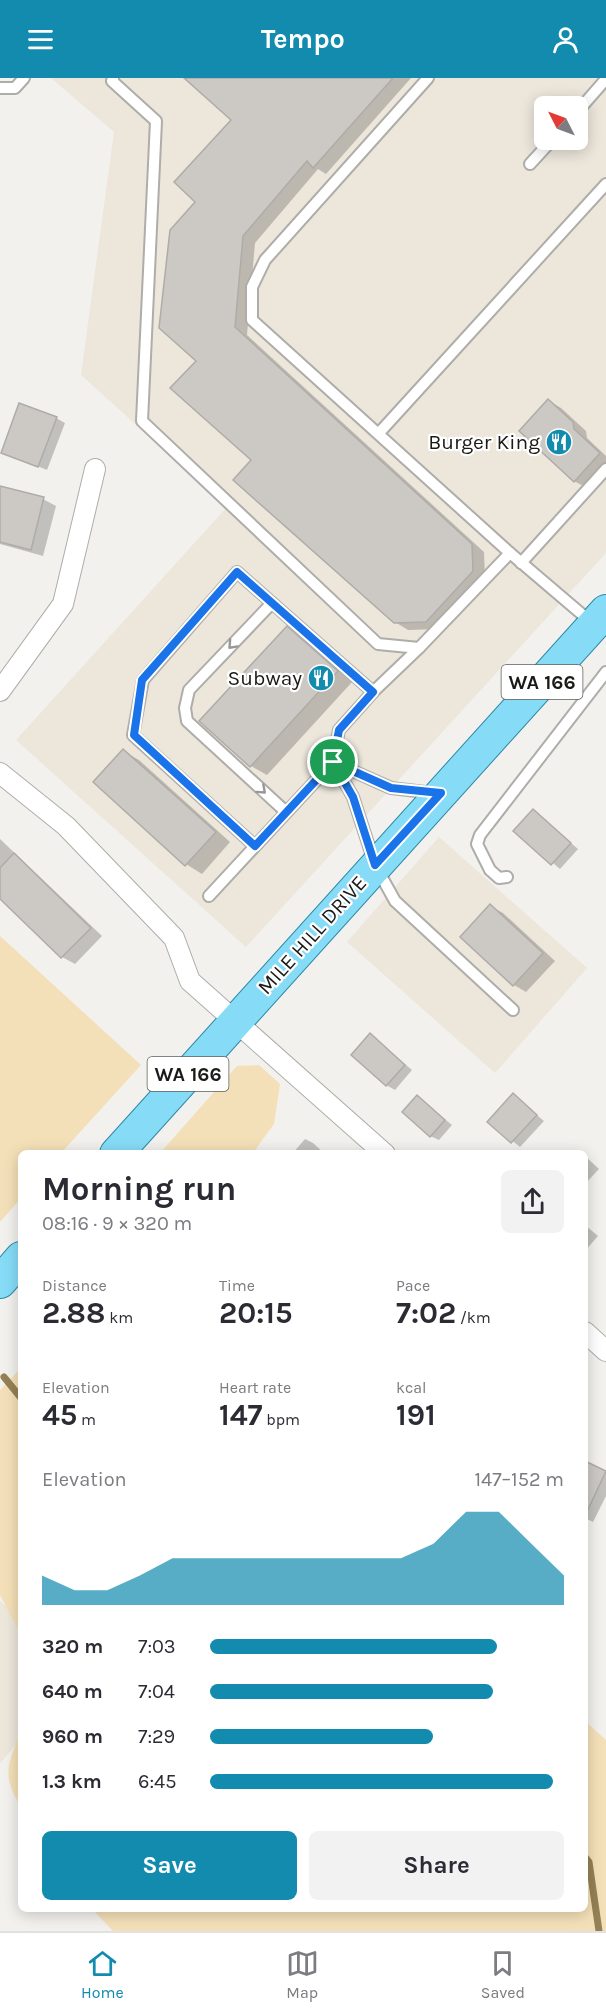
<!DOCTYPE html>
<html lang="en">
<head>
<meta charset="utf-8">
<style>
  :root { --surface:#fff; --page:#f2f2f3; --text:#2b2b33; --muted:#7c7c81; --line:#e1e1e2; --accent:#128bae }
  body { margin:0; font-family:Karla,sans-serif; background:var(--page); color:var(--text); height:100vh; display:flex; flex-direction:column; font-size:22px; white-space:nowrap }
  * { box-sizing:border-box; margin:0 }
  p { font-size:20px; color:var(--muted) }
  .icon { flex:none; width:33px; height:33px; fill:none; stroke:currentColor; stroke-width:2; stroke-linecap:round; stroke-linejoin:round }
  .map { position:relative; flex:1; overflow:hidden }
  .drawer { position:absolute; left:18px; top:1072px; width:570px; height:762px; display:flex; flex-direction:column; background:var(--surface); border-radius:9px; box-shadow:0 3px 15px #0003 }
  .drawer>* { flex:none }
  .needle { width:39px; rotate:312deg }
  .fabs { position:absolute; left:534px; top:18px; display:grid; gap:12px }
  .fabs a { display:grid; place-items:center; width:54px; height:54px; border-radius:9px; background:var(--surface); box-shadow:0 3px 15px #0003; font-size:30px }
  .pin { position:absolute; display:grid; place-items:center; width:51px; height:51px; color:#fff; margin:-26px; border:3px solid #fff; border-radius:50%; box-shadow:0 2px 6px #0007 }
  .round { display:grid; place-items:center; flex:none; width:63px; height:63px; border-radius:9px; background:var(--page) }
  .summary { display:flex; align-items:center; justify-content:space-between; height:102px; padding:0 24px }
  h1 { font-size:33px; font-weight:700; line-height:45px }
  .metrics { display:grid; grid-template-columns:repeat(3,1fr); gap:9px; height:102px; padding:6px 24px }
  .metrics div { display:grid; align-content:center }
  .metrics b { font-size:30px; font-weight:700 }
  .metrics small { font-size:16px; font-weight:400 }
  .metrics p { font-size:16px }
  .chart { height:168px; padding:12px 24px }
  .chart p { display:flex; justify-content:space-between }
  .chart svg { width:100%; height:108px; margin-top:6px; fill:var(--accent); opacity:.7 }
  .action { display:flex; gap:12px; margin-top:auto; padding:12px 24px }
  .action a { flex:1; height:69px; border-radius:9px; background:var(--accent); color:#fff; font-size:24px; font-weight:700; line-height:69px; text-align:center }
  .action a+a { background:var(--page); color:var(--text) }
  ul { padding:0 24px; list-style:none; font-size:20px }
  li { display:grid; grid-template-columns:96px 72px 1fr; align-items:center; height:45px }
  li i { height:15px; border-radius:8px; background:var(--accent) }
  header { display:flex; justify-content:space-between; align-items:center; height:78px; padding:0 24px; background:var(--accent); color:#fff; font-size:27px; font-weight:700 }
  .menu { display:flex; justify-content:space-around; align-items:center; height:84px; border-top:2px solid var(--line); background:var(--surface); font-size:16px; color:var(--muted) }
  .menu a { display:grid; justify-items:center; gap:3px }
  .menu .active { color:var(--accent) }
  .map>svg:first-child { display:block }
  .built { fill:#ece6db; fill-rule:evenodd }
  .green { fill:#f4e0b8 }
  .shadow { fill:#0003 }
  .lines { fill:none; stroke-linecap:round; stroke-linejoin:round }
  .stream { stroke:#958156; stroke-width:7 }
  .building { fill:#ccc9c5; stroke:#aeaca8; stroke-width:1.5 }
  .service-casing { stroke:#afada9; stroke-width:14 }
  .minor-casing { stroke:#afada9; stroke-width:22 }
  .primary-casing { stroke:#2c88a5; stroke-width:34 }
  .service { stroke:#fff; stroke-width:10 }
  .minor { stroke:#fff; stroke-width:20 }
  .primary { stroke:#86dcf7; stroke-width:32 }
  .oneway { stroke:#989897 }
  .route-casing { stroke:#fff; stroke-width:12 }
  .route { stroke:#1a73e8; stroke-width:8 }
  .labels { text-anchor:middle; stroke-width:4.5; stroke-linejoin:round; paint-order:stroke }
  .shield { fill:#fff; stroke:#5f5f5d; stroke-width:1.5 }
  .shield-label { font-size:20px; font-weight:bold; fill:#1a1a18 }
  .poi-label { font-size:21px; fill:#1a1a18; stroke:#fff; text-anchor:end }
  .street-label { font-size:21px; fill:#1a1a18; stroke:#fff }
</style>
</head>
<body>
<header><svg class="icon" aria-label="menu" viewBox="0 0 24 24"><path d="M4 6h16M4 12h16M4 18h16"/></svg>Tempo<svg class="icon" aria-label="person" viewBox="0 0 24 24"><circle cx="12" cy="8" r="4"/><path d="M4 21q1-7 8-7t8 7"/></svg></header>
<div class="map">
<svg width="606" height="1853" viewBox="0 0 606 1853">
  <rect width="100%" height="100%" fill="#f3f1ed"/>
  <g class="built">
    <path d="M51 0H606V475L246 869 16 662 227 429 81 297 114 54ZM544 28H578V62H544Z"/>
    <path d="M439 759 587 890 495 995 347 864Z"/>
    <path d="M0 1523 21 1542V1661L0 1685Z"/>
  </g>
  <g class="green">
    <path d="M0 858 141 987 61 1075 21 1076V1120L0 1144Z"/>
    <path d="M259 987 280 1006 274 1046 253 1075H160L237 988Z"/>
    <path d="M21 1290V1557L0 1517V1312Z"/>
    <path d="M585 1643 606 1662V1853H113L93 1832H585Z"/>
    <path d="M21 1652V1729C0 1695 9 1686 21 1652Z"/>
  </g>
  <g class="shadow">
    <path d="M186 0H411L326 96 318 91 255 165 247 257 484 474 485 500 439 551 408 552 395 544 253 382 197 124 233 42Z"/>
    <path d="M549 323 561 330 586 353 587 360 606 378V389L587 410 574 403Z"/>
    <path d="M56 340 65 345 47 392 3 374Z"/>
    <path d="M43 421 56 428 43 478 0 466V422Z"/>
    <path d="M287 550 303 559 353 603 267 697 251 688 201 643Z"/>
    <path d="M123 673 139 682 230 764 202 796 186 786Z"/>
    <path d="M534 733 578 771 560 791 516 753Z"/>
    <path d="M0 761 102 858 75 886 62 879 0 818Z"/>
    <path d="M490 828 503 835 555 883 526 914 514 907Z"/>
    <path d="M370 957 412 992 395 1012 386 1007Z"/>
    <path d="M513 1017 544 1043 520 1069 489 1044Z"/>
    <path d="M418 1019 452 1047 439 1062 430 1058Z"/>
    <path d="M305 1061 313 1065 325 1076H292Z"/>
    <path d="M574 1072 581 1076H571Z"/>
    <path d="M585 1078 599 1091 585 1106Z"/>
    <path d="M585 1147 598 1158 585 1173Z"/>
    <path d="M585 1384 606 1395V1418L593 1444 585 1440Z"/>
  </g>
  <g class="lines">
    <g class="stream">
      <path d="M4 1299 21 1320"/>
      <path d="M585 1779 589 1784 599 1853"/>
    </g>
  </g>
  <g class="building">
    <path d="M184 0H393L313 90 307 83 243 158 235 249 472 466 473 493 426 544 394 545 233 402 251 382 170 310 196 283 159 250 170 152 195 124 174 104 231 42Z"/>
    <path d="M548 321 573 344 574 351 600 375 574 404 519 353Z"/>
    <path d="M19 325 57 339 38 389 1 375Z"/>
    <path d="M0 408 44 419 31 472 0 464Z"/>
    <path d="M287 548 338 593 250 689 199 643Z"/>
    <path d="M123 671 216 754 185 788 93 704Z"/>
    <path d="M533 731 571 765 551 787 513 753Z"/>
    <path d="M14 775 91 850 61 880 0 821V790Z"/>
    <path d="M490 826 543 875 513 908 460 859Z"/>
    <path d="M370 955 405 987 386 1008 351 977Z"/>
    <path d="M513 1015 537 1037 511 1065 487 1044Z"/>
    <path d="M417 1017 445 1042 430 1059 402 1034Z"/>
    <path d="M585 1383 606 1393 585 1438Z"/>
  </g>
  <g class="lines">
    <defs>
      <g id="service">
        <path d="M113 0 112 3 156 43 142 343 378 566 419 570 510 475"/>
        <path d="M428 0 265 182 252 209V242L510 475 591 544"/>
        <path d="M0 10H15L24 0"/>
        <path d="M578 33 606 1"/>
        <path d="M530 86 552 62"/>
        <path d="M379 355 606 106"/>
        <path d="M521 485 606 391"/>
        <path d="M272 525 189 612 185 630 187 643 286 734"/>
        <path d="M373 614 419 570"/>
        <path d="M434 715 391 710 333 684 353 719 375 787 395 823 513 932"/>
        <path d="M507 799 499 800 490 792 477 766 480 757 606 594"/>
        <path d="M209 818 333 684 339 652 373 614 237 494 143 602 133 657 255 768"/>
      </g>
      <g id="minor">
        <path d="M0 613 63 526 95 391"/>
        <path d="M0 695 66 748 174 860 190 903 385 1076"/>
        <path d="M585 1254 606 1273"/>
      </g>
      <g id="primary">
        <path d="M116 1076 606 533"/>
        <path d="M0 1204 21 1180"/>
      </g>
    </defs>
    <use href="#service" class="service-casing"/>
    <use href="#minor" class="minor-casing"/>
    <use href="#primary" class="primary-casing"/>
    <use href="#service" class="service"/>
    <use href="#minor" class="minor"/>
    <use href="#primary" class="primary"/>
  </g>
  <defs><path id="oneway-chevron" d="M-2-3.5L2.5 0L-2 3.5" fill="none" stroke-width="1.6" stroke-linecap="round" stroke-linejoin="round" transform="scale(1.5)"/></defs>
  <g class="oneway">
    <use href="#oneway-chevron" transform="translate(232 567) rotate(133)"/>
    <use href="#oneway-chevron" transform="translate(262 712) rotate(42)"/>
  </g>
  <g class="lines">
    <defs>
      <path id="route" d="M333 684 255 768 134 657 142 602 237 494 373 614 339 652 333 684 391 710 441 715 375 787 353 719 333 684"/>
    </defs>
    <use href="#route" class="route-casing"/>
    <use href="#route" class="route"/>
  </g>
  <defs>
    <symbol id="restaurant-disc" viewBox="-11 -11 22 22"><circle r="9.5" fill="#128bae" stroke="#fff"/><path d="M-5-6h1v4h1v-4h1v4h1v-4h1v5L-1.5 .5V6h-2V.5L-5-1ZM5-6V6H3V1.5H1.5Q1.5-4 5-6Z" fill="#fff"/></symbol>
  </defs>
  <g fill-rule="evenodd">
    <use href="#restaurant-disc" x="544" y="349" width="30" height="30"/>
    <use href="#restaurant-disc" x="306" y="585" width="30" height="30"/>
  </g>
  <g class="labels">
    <g class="shield">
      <rect x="501.5" y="587" width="81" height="34" rx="4.5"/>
      <rect x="147.5" y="979" width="81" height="34" rx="4.5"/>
    </g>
    <g class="shield-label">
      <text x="542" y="611">WA 166</text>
      <text x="188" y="1003">WA 166</text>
    </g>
    <g class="poi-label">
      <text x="540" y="371">Burger King</text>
      <text x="302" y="607">Subway</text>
    </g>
    <g class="street-label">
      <text transform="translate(312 857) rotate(-48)" y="7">MILE HILL DRIVE</text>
    </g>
  </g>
</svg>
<div class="fabs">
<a><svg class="needle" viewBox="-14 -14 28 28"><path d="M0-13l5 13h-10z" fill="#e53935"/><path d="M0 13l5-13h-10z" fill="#7c7c81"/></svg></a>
</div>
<div class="pin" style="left:333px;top:684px;background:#1e9e55"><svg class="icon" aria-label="arrive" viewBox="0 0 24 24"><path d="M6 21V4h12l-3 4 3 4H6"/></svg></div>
<section class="drawer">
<div class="summary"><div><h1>Morning run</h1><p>08:16 · 9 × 320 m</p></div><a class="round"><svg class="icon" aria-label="share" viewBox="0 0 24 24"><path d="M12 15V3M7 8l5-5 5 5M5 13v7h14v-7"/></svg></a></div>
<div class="metrics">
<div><p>Distance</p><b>2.88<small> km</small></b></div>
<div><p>Time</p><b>20:15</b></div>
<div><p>Pace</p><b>7:02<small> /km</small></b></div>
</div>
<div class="metrics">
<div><p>Elevation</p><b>45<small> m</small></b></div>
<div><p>Heart rate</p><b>147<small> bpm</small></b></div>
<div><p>kcal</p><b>191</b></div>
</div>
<div class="chart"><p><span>Elevation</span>147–152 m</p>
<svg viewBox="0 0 160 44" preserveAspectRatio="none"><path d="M0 44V32L10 38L20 38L30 32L40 25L50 25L60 25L70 25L80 25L90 25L100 25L110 25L120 19L130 6L140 6L150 19L160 32V44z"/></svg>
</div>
<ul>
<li><b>320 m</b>7:03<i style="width:81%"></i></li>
<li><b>640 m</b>7:04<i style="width:80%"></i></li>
<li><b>960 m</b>7:29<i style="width:63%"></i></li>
<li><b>1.3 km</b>6:45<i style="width:97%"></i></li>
</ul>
<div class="action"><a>Save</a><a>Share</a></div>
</section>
</div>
<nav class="menu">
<a class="active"><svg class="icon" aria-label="home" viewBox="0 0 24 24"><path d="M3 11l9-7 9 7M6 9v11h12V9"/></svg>Home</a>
<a><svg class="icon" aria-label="map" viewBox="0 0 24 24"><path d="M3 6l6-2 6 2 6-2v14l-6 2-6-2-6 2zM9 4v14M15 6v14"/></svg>Map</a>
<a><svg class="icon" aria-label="saved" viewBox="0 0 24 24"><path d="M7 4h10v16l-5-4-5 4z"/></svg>Saved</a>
</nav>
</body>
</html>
